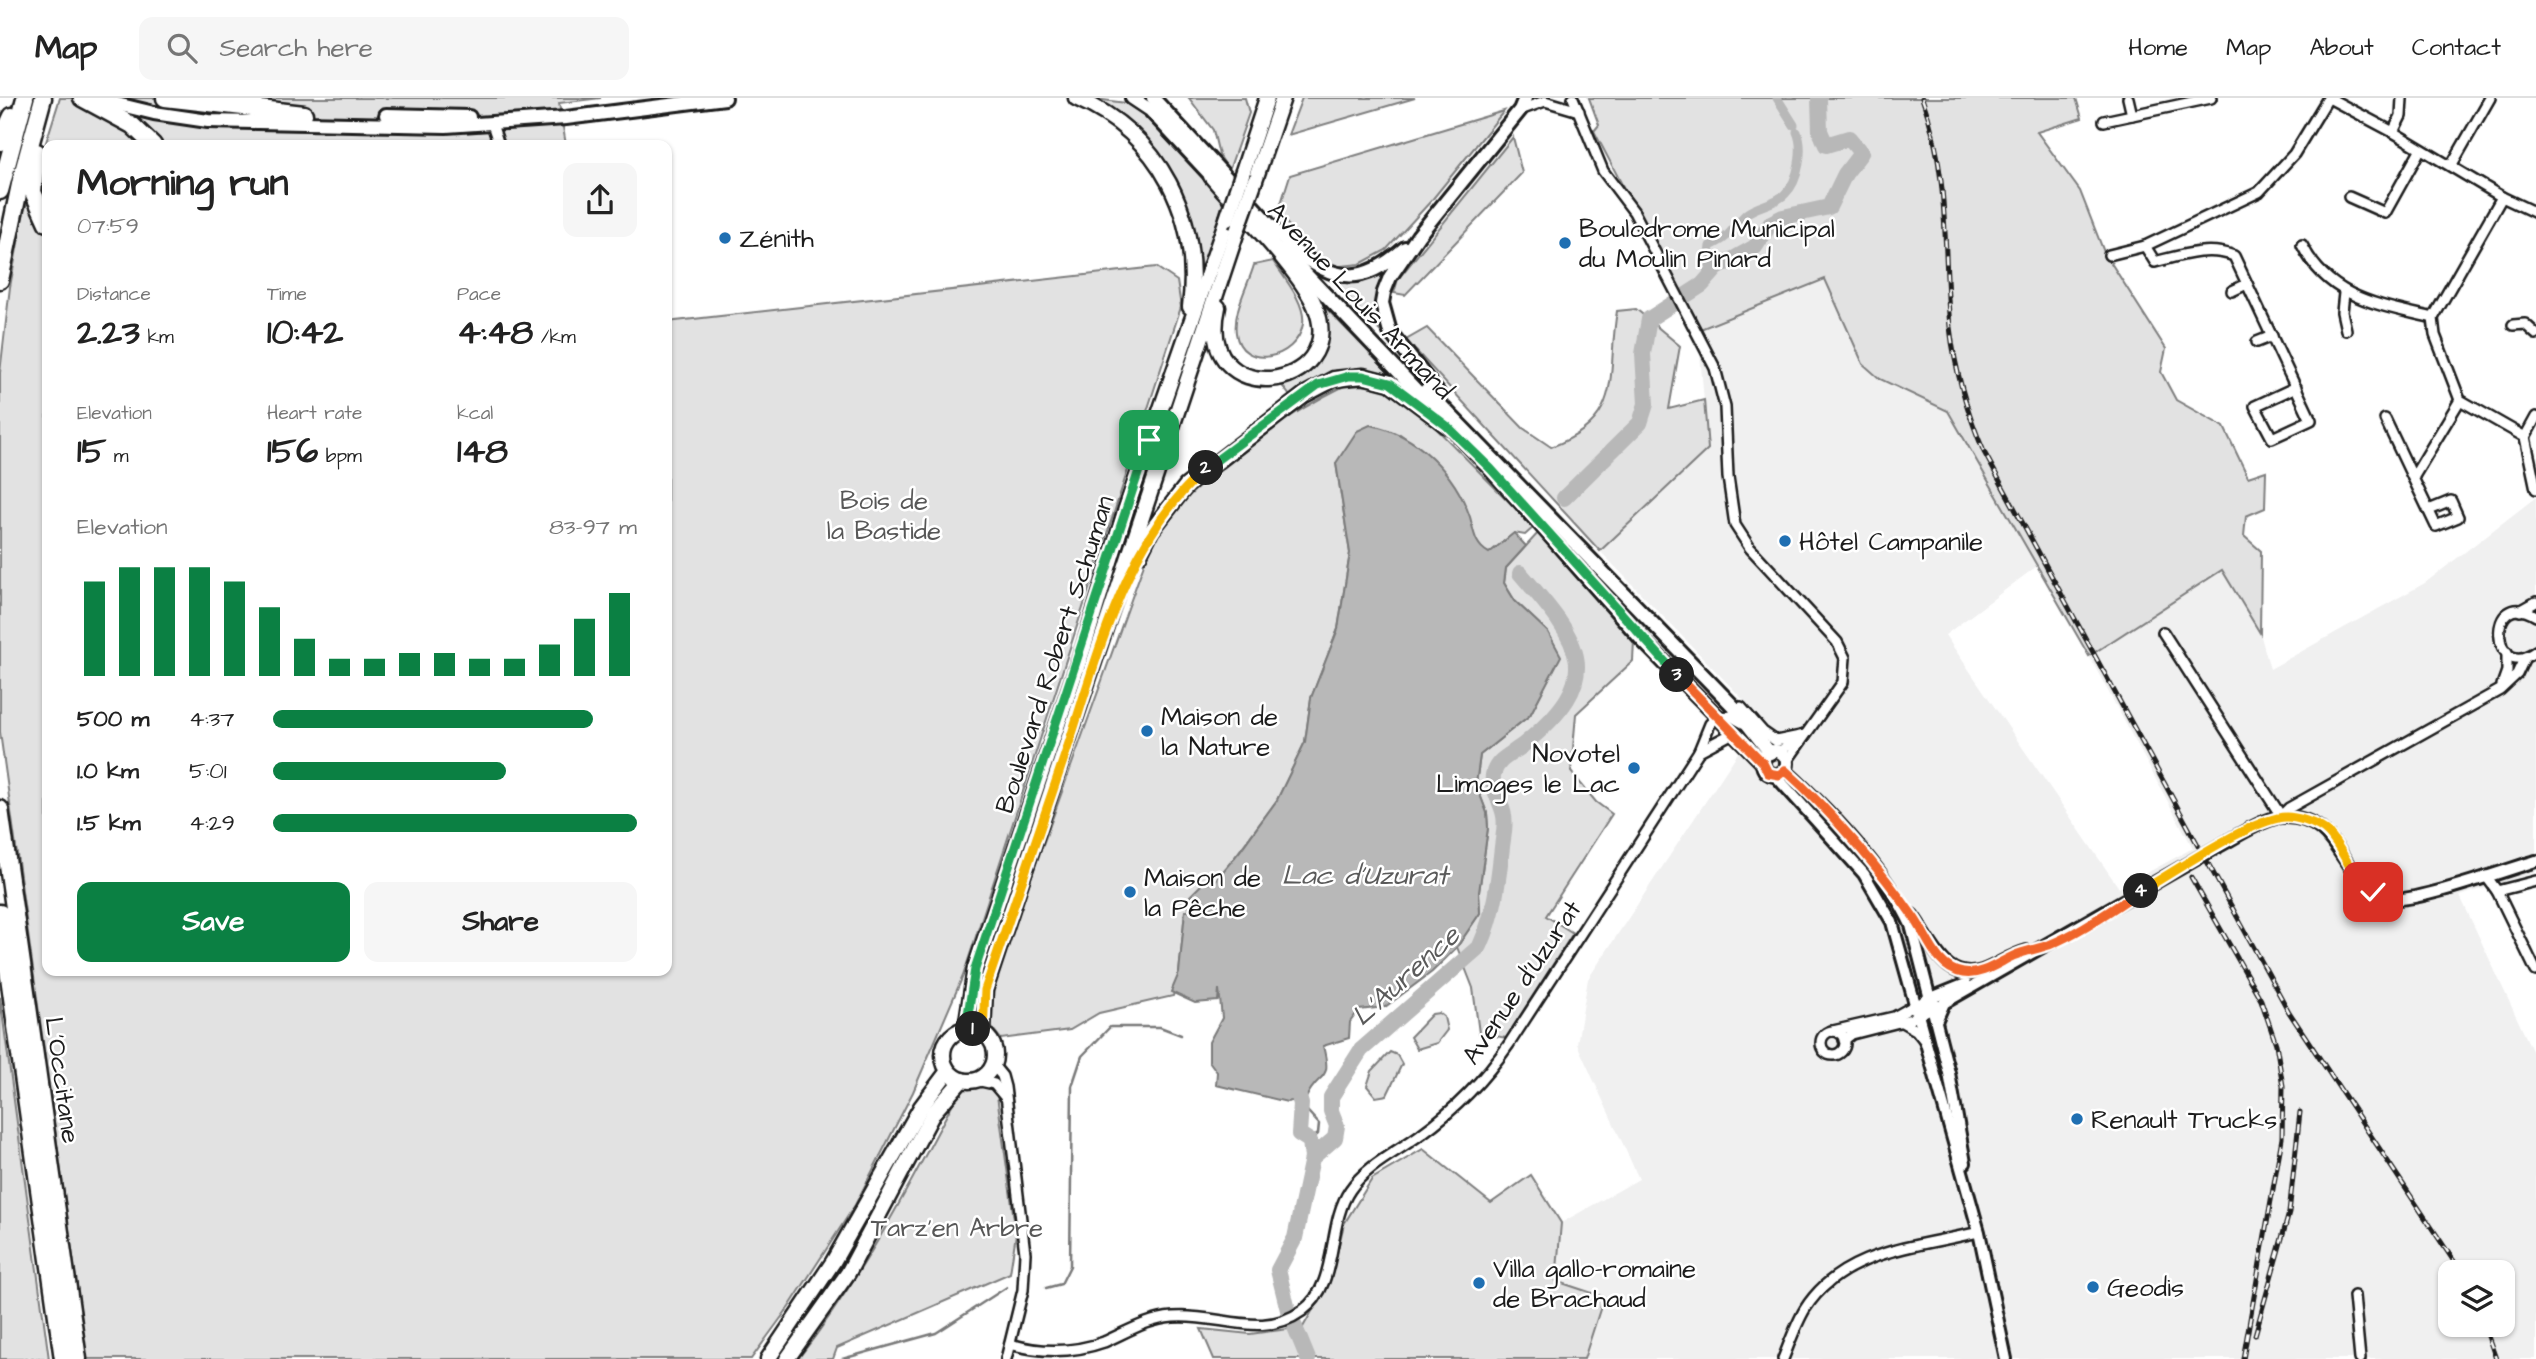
<!DOCTYPE html>
<html lang="en">
<head>
<meta charset="utf-8">
<style>
  :root { --surface:#fff; --page:#f6f6f6; --text:#222; --muted:#767676; --line:#e0e0e0; --accent:#0b8043 }
  body { margin:0; font-family:"Architects Daughter",sans-serif; background:var(--page); color:var(--text); height:100vh; display:flex; flex-direction:column; font-size:26px; white-space:nowrap }
  * { box-sizing:border-box; margin:0 }
  p { font-size:23px; color:var(--muted) }
  .icon { flex:none; width:38px; height:38px; fill:none; stroke:currentColor; stroke-width:2; stroke-linecap:round; stroke-linejoin:round }
  .map { position:relative; flex:1; overflow:hidden }
  .panel { position:absolute; left:42px; top:42px; width:630px; height:836px; display:flex; flex-direction:column; background:var(--surface); border-radius:14px; box-shadow:0 2px 5px #0004 }
  .panel>* { flex:none }
  .buttons { position:absolute; left:2438px; top:1162px; display:grid; gap:14px }
  .buttons a { display:grid; place-items:center; width:77px; height:77px; border-radius:14px; background:var(--surface); box-shadow:0 2px 5px #0004; font-size:35px }
  .pin { position:absolute; display:grid; place-items:center; width:60px; height:60px; color:#fff; margin:-30px; border-radius:14px; box-shadow:0 4px 10px #0006 }
  .km { position:absolute; width:35px; height:35px; margin:-18px; border-radius:50%; background:#222; color:#fff; font-size:19px; line-height:35px; text-align:center }
  .round { display:grid; place-items:center; flex:none; width:74px; height:74px; border-radius:14px; background:var(--page) }
  .head { display:flex; align-items:center; justify-content:space-between; height:119px; padding:0 35px }
  h1 { font-size:38px; font-weight:700; line-height:52px }
  .metrics { display:grid; grid-template-columns:repeat(3,1fr); gap:10px; height:119px; padding:7px 35px }
  .metrics div { display:grid; align-content:center }
  .metrics b { font-size:35px; font-weight:700 }
  .metrics small { font-size:19px; font-weight:400 }
  .metrics p { font-size:19px }
  .chart { height:196px; padding:14px 35px }
  .chart p { display:flex; justify-content:space-between }
  .chart svg { width:100%; height:126px; margin-top:7px; stroke:var(--accent); stroke-width:6 }
  .primary-button { display:flex; gap:14px; margin-top:auto; padding:14px 35px }
  .primary-button a { flex:1; height:80px; border-radius:14px; background:var(--accent); color:#fff; font-size:28px; font-weight:700; line-height:80px; text-align:center }
  .primary-button a+a { background:var(--page); color:var(--text) }
  ul { padding:0 35px; list-style:none; font-size:23px }
  li { display:grid; grid-template-columns:112px 84px 1fr; align-items:center; height:52px }
  li i { height:18px; border-radius:9px; background:var(--accent) }
  header { display:flex; align-items:center; gap:42px; box-sizing:border-box; height:98px; padding:0 35px; background:var(--surface); border-bottom:2px solid var(--line) }
  header strong { font-size:33px }
  nav { display:flex; gap:38px; margin-inline-start:auto; font-size:24px }
  .search { width:490px; height:63px; background:var(--page); display:flex; align-items:center; gap:18px; box-sizing:border-box; padding:0 24px; border-radius:14px; color:var(--muted); font-size:26px }
  .map>svg:first-child { display:block }
  .built { fill:#f0f0f0; fill-rule:evenodd }
  .green { fill:#e2e2e2; stroke:#7f7f7f; stroke-width:2 }
  .water { fill:#b8b8b8; stroke:#7a7a7a; stroke-width:2 }
  .lines { fill:none; stroke-linecap:round; stroke-linejoin:round }
  .stream { stroke:#7a7a7a; stroke-width:2.5 }
  .canal { stroke:#b8b8b8; stroke-width:9 }
  .river { stroke:#b8b8b8; stroke-width:16 }
  .minor-casing { stroke:#1c1c1c; stroke-width:14 }
  .tertiary-casing { stroke:#1c1c1c; stroke-width:16 }
  .secondary-casing { stroke:#1c1c1c; stroke-width:18 }
  .primary-casing { stroke:#1c1c1c; stroke-width:19 }
  .motorway-casing { stroke:#1c1c1c; stroke-width:21 }
  .minor { stroke:#fff; stroke-width:9 }
  .tertiary { stroke:#fff; stroke-width:10 }
  .secondary { stroke:#fff; stroke-width:12 }
  .primary { stroke:#fff; stroke-width:14 }
  .motorway { stroke:#fff; stroke-width:16 }
  .rail-casing { stroke:#1c1c1c; stroke-width:5 }
  .rail { stroke:#fff; stroke-width:2.5; stroke-dasharray:8; stroke-linecap:butt }
  .tertiary-bridge-casing { stroke:#1c1c1c; stroke-width:16; stroke-linecap:butt }
  .primary-bridge-casing { stroke:#1c1c1c; stroke-width:19; stroke-linecap:butt }
  .tertiary-bridge { stroke:#fff; stroke-width:10 }
  .primary-bridge { stroke:#fff; stroke-width:14 }
  .split-1-casing { stroke:#fff; stroke-width:14 }
  .split-2-casing { stroke:#fff; stroke-width:14 }
  .split-3-casing { stroke:#fff; stroke-width:14 }
  .split-4-casing { stroke:#fff; stroke-width:14 }
  .split-5-casing { stroke:#fff; stroke-width:14 }
  .split-1 { stroke:#22a559; stroke-width:9 }
  .split-2 { stroke:#f5b400; stroke-width:9 }
  .split-3 { stroke:#22a559; stroke-width:9 }
  .split-4 { stroke:#f0652b; stroke-width:9 }
  .split-5 { stroke:#f5b400; stroke-width:9 }
  .poi-dot { fill:#1f6fb2; stroke:#fff; stroke-width:2.5 }
  .labels { text-anchor:middle; stroke-width:5; stroke-linejoin:round; paint-order:stroke }
  .poi-label { font-size:26px; fill:#1c1c1c; stroke:#fff; text-anchor:start }
  .street-label { font-size:26px; fill:#1c1c1c; stroke:#fff }
  .park-label { font-size:26px; fill:#575757; stroke:#fff }
  .water-label { font-size:28px; font-style:italic; fill:#5a5a5a; stroke:#fff }
</style>
</head>
<body>
<header>
<strong>Map</strong>
<div class="search"><svg class="icon" aria-label="search" viewBox="0 0 24 24"><circle cx="10" cy="10" r="6"/><path d="M15 15l6 6"/></svg>Search here</div>
<nav><a>Home</a><a>Map</a><a>About</a><a>Contact</a></nav>
</header>
<div class="map">
<svg width="2536" height="1261" viewBox="0 0 2536 1261">
  <rect width="100%" height="100%" fill="#fff"/>
  <filter id="ink" filterUnits="userSpaceOnUse"><feTurbulence type="fractalNoise" baseFrequency=".0143" numOctaves="2"/><feDisplacementMap in="SourceGraphic" scale="14" xChannelSelector="R" yChannelSelector="G"/><feConvolveMatrix kernelMatrix="1 2 1 2 8 2 1 2 1" color-interpolation-filters="sRGB"/></filter>
  <g filter="url(#ink)">
    <path class="built" d="M1825 181 1841 218 1880 281 1948 313 2037 468 1945 537 2119 790 2193 750 2089 558 2223 472 2260 535 2270 571 2425 485 2536 399V774L2460 798 2536 961V1261H1584L1603 1199 1556 1184 1561 1125 1639 1081 1577 946 1588 881 1761 620 1600 453 1708 351 1698 232ZM2450 1174H2502V1227H2450Z"/>
    <g class="green">
      <path d="M60 0H601L559 5 566 47H47V873H667V224L1156 169 1177 183 1181 209 963 878 913 994 855 1107 789 1209 751 1261H87L0 634V275L10 189 23 117Z"/>
      <path d="M1087 0 1126 5 1137 10 1224 101 1199 183C1199 129 1178 70 1138 32 1123 18 1104 9 1087 0Z"/>
      <path d="M1189 0H1245L1249 15 1229 72 1219 57 1213 32Z"/>
      <path d="M1302 0H1415L1288 37Z"/>
      <path d="M1589 0H2076L2082 20 2037 34 2080 93 2104 154 2166 251 2161 274 2176 302 2224 329 2248 379 2266 373 2265 410 2246 418 2244 438 2261 453 2260 535 2222 472 2089 558 1948 313 1880 281 1863 266 1825 181 1698 232 1594 33 1599 27Z"/>
      <path d="M1504 13 1431 103 1386 152 1360 166 1332 169 1311 155 1278 115 1290 77Z"/>
      <path d="M1513 39 1522 75 1405 197 1394 195 1398 181Z"/>
      <path d="M1273 163C1284 180 1306 205 1303 226 1297 262 1241 273 1236 235 1233 212 1248 188 1254 167Z"/>
      <path d="M1391 168 1380 192 1399 253 1327 178Z"/>
      <path d="M1309 171 1736 616 1718 615Z"/>
      <path d="M1319 203 1397 283 1362 275 1293 302 1281 286 1298 280 1313 265Z"/>
      <path d="M1636 211 1680 248 1669 311 1704 302 1708 351 1600 453 1406 242 1427 230 1523 330 1551 349C1626 321 1606 277 1617 213Z"/>
      <path d="M1346 287 1380 288 1408 302 1534 429 1525 437 1514 435 1489 456C1467 442 1471 413 1458 394 1443 370 1423 352 1400 336L1336 365 1350 455 1338 531 1311 600 1305 644 1277 702 1226 771 1214 784 1202 786 1198 813H1185L1179 875 1173 898 1099 915 1070 932 1001 941 989 926 995 880 1150 449C1160 434 1170 417 1182 405 1228 358 1287 316 1346 287Z"/>
      <path d="M1539 434 1634 542 1633 563 1576 616 1571 674 1596 704 1612 716 1546 818 1573 835 1506 940 1479 935 1473 890 1457 849 1480 815 1479 794 1488 730 1487 715 1476 686 1480 657 1530 617 1560 558 1548 534 1515 503 1504 485 1506 470Z"/>
      <path d="M0 899 49 1261H0Z"/>
      <path d="M1439 915 1444 919 1447 932 1437 945 1417 951 1410 939 1432 916Z"/>
      <path d="M1390 954 1397 957 1402 966 1387 997 1376 999 1367 988 1372 973Z"/>
      <path d="M966 980 996 990 1016 1136 1010 1175 837 1250 833 1261H798C866 1174 915 1077 966 980Z"/>
      <path d="M1423 1051 1491 1105 1531 1077 1561 1125 1556 1183 1604 1199 1584 1261H1214L1201 1231 1250 1236 1303 1229 1331 1180 1344 1126 1372 1081Z"/>
    </g>
    <path class="water" d="M1370 327C1416 335 1455 375 1470 419 1474 433 1474 447 1489 455L1514 435 1526 448 1506 470 1504 485 1515 503 1548 534 1561 558 1530 617 1480 657 1476 686 1487 715 1488 730 1479 794 1480 815 1457 849 1432 874 1385 909 1359 912 1350 924 1349 940 1323 948C1333 986 1319 972 1306 1000L1287 1004 1216 987 1217 974 1209 963V944L1222 920 1219 891 1218 903 1195 905 1171 894 1179 875 1185 813H1198L1189 810 1190 798 1202 786 1214 784 1240 753 1277 702 1305 644 1311 600 1338 531 1350 455 1336 365 1357 333Z"/>
    <g class="lines">
      <g class="stream">
        <path d="M1301 1006 1319 1026 1318 1036 1310 1043"/>
        <path d="M1046 1190 1061 1186 1070 1168 1072 988 1082 958 1110 929H1160L1181 937"/>
        <path d="M842 1261 936 1235 1007 1189"/>
      </g>
      <g class="canal">
        <path d="M1777 0 1794 27"/>
        <path d="M1717 170 1708 165 1710 148C1733 138 1731 130 1746 116 1757 107 1776 106 1785 96 1799 83 1804 50 1797 34"/>
      </g>
      <g class="river">
        <path d="M1564 400 1640 325 1646 306 1643 256 1649 221 1702 187 1717 170 1755 149 1771 125 1783 119 1829 109 1845 76 1861 55 1849 40 1826 47 1820 33 1819 0"/>
        <path d="M1294 982 1301 1006 1299 1036 1310 1043 1312 1060"/>
        <path d="M1308 1261 1288 1212 1278 1172 1295 1140 1312 1060 1335 1040 1337 1028 1331 1013V999L1361 952 1480 848C1495 815 1498 784 1502 749 1503 740 1506 727 1504 718 1502 704 1491 692 1493 677 1496 662 1510 657 1522 648 1609 578 1581 546 1520 475"/>
      </g>
      <defs>
        <g id="minor">
          <path d="M1573 0 1603 73 1634 114 1715 270 1725 309 1728 379 1735 427 1750 450 1837 544 1845 560 1843 584 1787 663"/>
          <path d="M2128 0 2132 17 2211 0"/>
          <path d="M2329 0 2393 34 2502 99 2536 115"/>
          <path d="M1520 12 1545 3 1579 13"/>
          <path d="M2104 23 2132 17"/>
          <path d="M492 26 499 47"/>
          <path d="M2393 34 2401 18 2402 0"/>
          <path d="M2451 68 2490 0"/>
          <path d="M2349 99 2385 115 2420 52"/>
          <path d="M2502 99 2433 220 2435 237 2460 302 2525 339 2536 319"/>
          <path d="M2302 147C2329 201 2380 207 2433 220"/>
          <path d="M2145 148 2155 164C2182 157 2208 148 2234 158L2311 322 2272 340 2255 308 2296 289"/>
          <path d="M2109 157 2145 148 2259 94 2294 56 2328 0"/>
          <path d="M2232 193 2247 186"/>
          <path d="M2344 195 2342 214 2346 232"/>
          <path d="M2513 227 2525 226 2536 236"/>
          <path d="M2257 244 2272 238"/>
          <path d="M2385 321 2413 380 2460 302"/>
          <path d="M2525 339 2536 391"/>
          <path d="M2413 380 2436 428 2458 419 2451 403 2429 412"/>
          <path d="M2520 513 2536 504"/>
          <path d="M2536 518C2485 487 2490 587 2536 553"/>
          <path d="M2163 534 2281 718 2289 710 2500 592 2517 576 2525 559"/>
          <path d="M2502 587 2507 573V554"/>
          <path d="M1741 609 1763 634 1776 643 1805 637"/>
          <path d="M1699 653 1733 635"/>
          <path d="M1778 654 1798 642"/>
          <path d="M2486 778 2497 793 2536 783"/>
          <path d="M2497 793 2536 873"/>
          <path d="M1902 924 1916 932 1924 942"/>
          <circle cx="1833" cy="945" r="12"/>
          <path d="M1833 933 1894 919 1919 905"/>
          <path d="M1844 942 1852 936 1911 921 1937 907"/>
          <path d="M993 967 1002 978 1005 989 1025 1155 1023 1192 1006 1261"/>
          <path d="M976 982 994 986 1005 999"/>
          <path d="M2354 1198 2360 1261"/>
          <path d="M1010 1246C1041 1255 1073 1255 1104 1244 1127 1234 1147 1221 1173 1219 1218 1215 1262 1242 1302 1213 1340 1186 1326 1127 1350 1092 1367 1067 1397 1054 1421 1036 1456 1011 1485 981 1509 946L1699 653 1710 626 1717 619 1730 618 1743 625"/>
          <path d="M1783 1261C1790 1244 1796 1226 1805 1211 1842 1152 1917 1149 1979 1134"/>
        </g>
        <g id="tertiary">
          <path d="M1785 672C1832 715 1884 769 1911 827L1949 975 1965 1065"/>
          <path d="M1775 677 1864 776 1892 824 1979 1134 2006 1261"/>
          <path d="M2219 748C2234 740 2266 719 2282 719 2345 716 2339 791 2391 801 2414 805 2509 771 2536 763"/>
          <path d="M1912 817C1932 843 1945 889 1987 871 2001 865 2012 857 2027 853"/>
          <path d="M1917 916 1924 903 1966 886"/>
          <path d="M1937 921 1944 905 2184 768"/>
        </g>
        <g id="secondary">
          <path d="M92 0 154 15 208 23 446 28 566 20 725 0"/>
          <path d="M1132 0 1150 12 1217 84"/>
          <path d="M1153 0 1295 154"/>
          <path d="M386 17 469 19"/>
          <path d="M1291 150C1336 184 1361 189 1405 150"/>
          <path d="M1283 152 1491 371 1644 544 1763 665"/>
          <path d="M1426 292 1734 609 1770 655"/>
          <path d="M1438 295 1390 234 1382 205 1384 194 1390 179 1418 138 1520 12 1525 0"/>
          <circle cx="1775" cy="665" r="12"/>
        </g>
        <g id="primary">
          <path d="M1076 0C1161 37 1201 120 1190 209"/>
          <path d="M1243 73 1267 0"/>
          <path d="M1211 78C1239 112 1299 171 1315 208 1351 295 1194 315 1218 209"/>
          <path d="M1255 82 1283 0"/>
          <path d="M1139 457 1151 433 1186 388 1304 297 1334 281 1363 278 1390 285 1447 328"/>
          <path d="M966 930 975 871 1084 549 1126 411 1227 121"/>
          <circle cx="969" cy="957" r="26"/>
          <path d="M983 934 985 892 1237 133"/>
          <path d="M768 1261 833 1164 921 1009 948 973"/>
          <path d="M787 1261 848 1175 933 1015 962 982"/>
        </g>
        <g id="motorway">
          <path d="M82 0 132 27 153 47"/>
          <path d="M165 0 304 16"/>
          <path d="M0 44 12 18"/>
          <path d="M37 54 33 94 47 125"/>
          <path d="M0 93 25 0"/>
          <path d="M0 182 22 77 43 0"/>
          <path d="M0 711 78 1261"/>
          <path d="M0 815 63 1261"/>
        </g>
      </defs>
      <use href="#minor" class="minor-casing"/>
      <use href="#tertiary" class="tertiary-casing"/>
      <use href="#secondary" class="secondary-casing"/>
      <use href="#primary" class="primary-casing"/>
      <use href="#motorway" class="motorway-casing"/>
      <use href="#minor" class="minor"/>
      <use href="#tertiary" class="tertiary"/>
      <use href="#secondary" class="secondary"/>
      <use href="#primary" class="primary"/>
      <use href="#motorway" class="motorway"/>
      <defs>
        <g id="rail">
          <path d="M1922 0C1950 76 1943 151 1950 229 1955 272 1967 314 1984 354L2289 914 2461 1174"/>
          <path d="M2191 779 2261 902 2276 946 2283 988 2282 1040 2243 1261"/>
          <path d="M2484 1227 2496 1261"/>
          <path d="M2255 1237 2289 1115 2300 1014"/>
        </g>
      </defs>
      <use href="#rail" class="rail-casing"/>
      <use href="#rail" class="rail"/>
      <defs>
        <path id="tertiary-bridge" d="M2184 768 2219 748"/>
        <g id="primary-bridge">
          <path d="M1227 121 1243 73"/>
          <path d="M1237 133 1255 82"/>
        </g>
      </defs>
      <use href="#tertiary-bridge" class="tertiary-bridge-casing"/>
      <use href="#primary-bridge" class="primary-bridge-casing"/>
      <use href="#tertiary-bridge" class="tertiary-bridge"/>
      <use href="#primary-bridge" class="primary-bridge"/>
    </g>
  </g>
  <g class="lines" filter="url(#ink)">
    <defs>
      <path id="split-1" d="M973 931 966 930 975 871 1149 342"/>
      <path id="split-2" d="M973 931 983 934 985 892C1012 813 1039 733 1066 654 1099 555 1125 442 1206 370"/>
      <path id="split-3" d="M1206 370 1318 287 1349 278H1363L1390 285 1447 328 1491 371 1677 577"/>
      <path id="split-4" d="M1677 577 1763 665 1768 675 1779 677 1785 672C1831 713 1880 771 1915 821 1928 840 1937 871 1963 875 1981 878 1998 865 2013 858 2024 853 2037 851 2049 847 2081 834 2112 811 2141 793"/>
      <path id="split-5" d="M2141 793C2177 772 2239 729 2278 720 2292 716 2318 725 2328 735 2345 753 2351 781 2373 794"/>
    </defs>
    <use href="#split-1" class="split-1-casing"/>
    <use href="#split-2" class="split-2-casing"/>
    <use href="#split-3" class="split-3-casing"/>
    <use href="#split-4" class="split-4-casing"/>
    <use href="#split-5" class="split-5-casing"/>
    <use href="#split-1" class="split-1"/>
    <use href="#split-2" class="split-2"/>
    <use href="#split-3" class="split-3"/>
    <use href="#split-4" class="split-4"/>
    <use href="#split-5" class="split-5"/>
  </g>
  <g class="poi-dot">
    <circle cx="725" cy="140" r="7"/>
    <circle cx="1565" cy="145" r="7"/>
    <circle cx="1785" cy="443" r="7"/>
    <circle cx="1147" cy="633" r="7"/>
    <circle cx="1634" cy="670" r="7"/>
    <circle cx="1130" cy="794" r="7"/>
    <circle cx="2077" cy="1021" r="7"/>
    <circle cx="1479" cy="1185" r="7"/>
    <circle cx="2093" cy="1189" r="7"/>
  </g>
  <g class="labels">
    <g class="poi-label">
      <text x="1579" y="139">Boulodrome Municipal<tspan x="1579" dy="30">du Moulin Pinard</tspan></text>
      <text x="739" y="149">Zénith</text>
      <text x="1799" y="452">Hôtel Campanile</text>
      <text x="1161" y="627">Maison de<tspan x="1161" dy="30">la Nature</tspan></text>
      <text x="1620" y="664" text-anchor="end">Novotel<tspan x="1620" dy="30">Limoges le Lac</tspan></text>
      <text x="1144" y="788">Maison de<tspan x="1144" dy="30">la Pêche</tspan></text>
      <text x="2091" y="1030">Renault Trucks</text>
      <text x="1493" y="1179">Villa gallo-romaine<tspan x="1493" dy="30">de Brachaud</tspan></text>
      <text x="2107" y="1198">Geodis</text>
    </g>
    <g class="street-label">
      <text transform="translate(1361 202) rotate(47)" y="9">Avenue Louis Armand</text>
      <text transform="translate(1054 556) rotate(-72)" y="9">Boulevard Robert Schuman</text>
      <text transform="translate(1521 884) rotate(-56)" y="9">Avenue d'Uzurat</text>
      <text transform="translate(63 982) rotate(82)" y="9">L'Occitane</text>
    </g>
    <g class="park-label">
      <text x="884" y="411">Bois de<tspan x="884" dy="30">la Bastide</tspan></text>
      <text x="957" y="1138">Tarz'en Arbre</text>
    </g>
    <g class="water-label">
      <text x="1365" y="786">Lac d'Uzurat</text>
      <text transform="translate(1405 877) rotate(-42)" y="10">L'Aurence</text>
    </g>
  </g>
</svg>
<div class="buttons">
<a><svg class="icon" aria-label="layers" viewBox="0 0 24 24"><path d="M12 4l9 5-9 5-9-5zM3 14l9 5 9-5"/></svg></a>
</div>
<div class="pin" style="left:1149px;top:342px;background:#1e9e55"><svg class="icon" aria-label="arrive" viewBox="0 0 24 24"><path d="M6 21V4h12l-3 4 3 4H6"/></svg></div>
<div class="pin" style="left:2373px;top:794px;background:#d93025"><svg class="icon" aria-label="check" viewBox="0 0 24 24"><path d="M5 12l5 5 9-10"/></svg></div>
<b class="km" style="left:973px;top:931px">1</b>
<b class="km" style="left:1206px;top:370px">2</b>
<b class="km" style="left:1677px;top:577px">3</b>
<b class="km" style="left:2141px;top:793px">4</b>
<section class="panel">
<div class="head"><div><h1>Morning run</h1><p>07:59</p></div><a class="round"><svg class="icon" aria-label="share" viewBox="0 0 24 24"><path d="M12 15V3M7 8l5-5 5 5M5 13v7h14v-7"/></svg></a></div>
<div class="metrics">
<div><p>Distance</p><b>2.23<small> km</small></b></div>
<div><p>Time</p><b>10:42</b></div>
<div><p>Pace</p><b>4:48<small> /km</small></b></div>
</div>
<div class="metrics">
<div><p>Elevation</p><b>15<small> m</small></b></div>
<div><p>Heart rate</p><b>156<small> bpm</small></b></div>
<div><p>kcal</p><b>148</b></div>
</div>
<div class="chart"><p><span>Elevation</span>83–97 m</p>
<svg viewBox="0 0 160 44" preserveAspectRatio="none"><path d="M5 44V11M15 44V6M25 44V6M35 44V6M45 44V11M55 44V20M65 44V31M75 44V38M85 44V38M95 44V36M105 44V36M115 44V38M125 44V38M135 44V33M145 44V24M155 44V15"/></svg>
</div>
<ul>
<li><b>500 m</b>4:37<i style="width:88%"></i></li>
<li><b>1.0 km</b>5:01<i style="width:64%"></i></li>
<li><b>1.5 km</b>4:29<i style="width:100%"></i></li>
</ul>
<div class="primary-button"><a>Save</a><a>Share</a></div>
</section>
</div>
</body>
</html>
